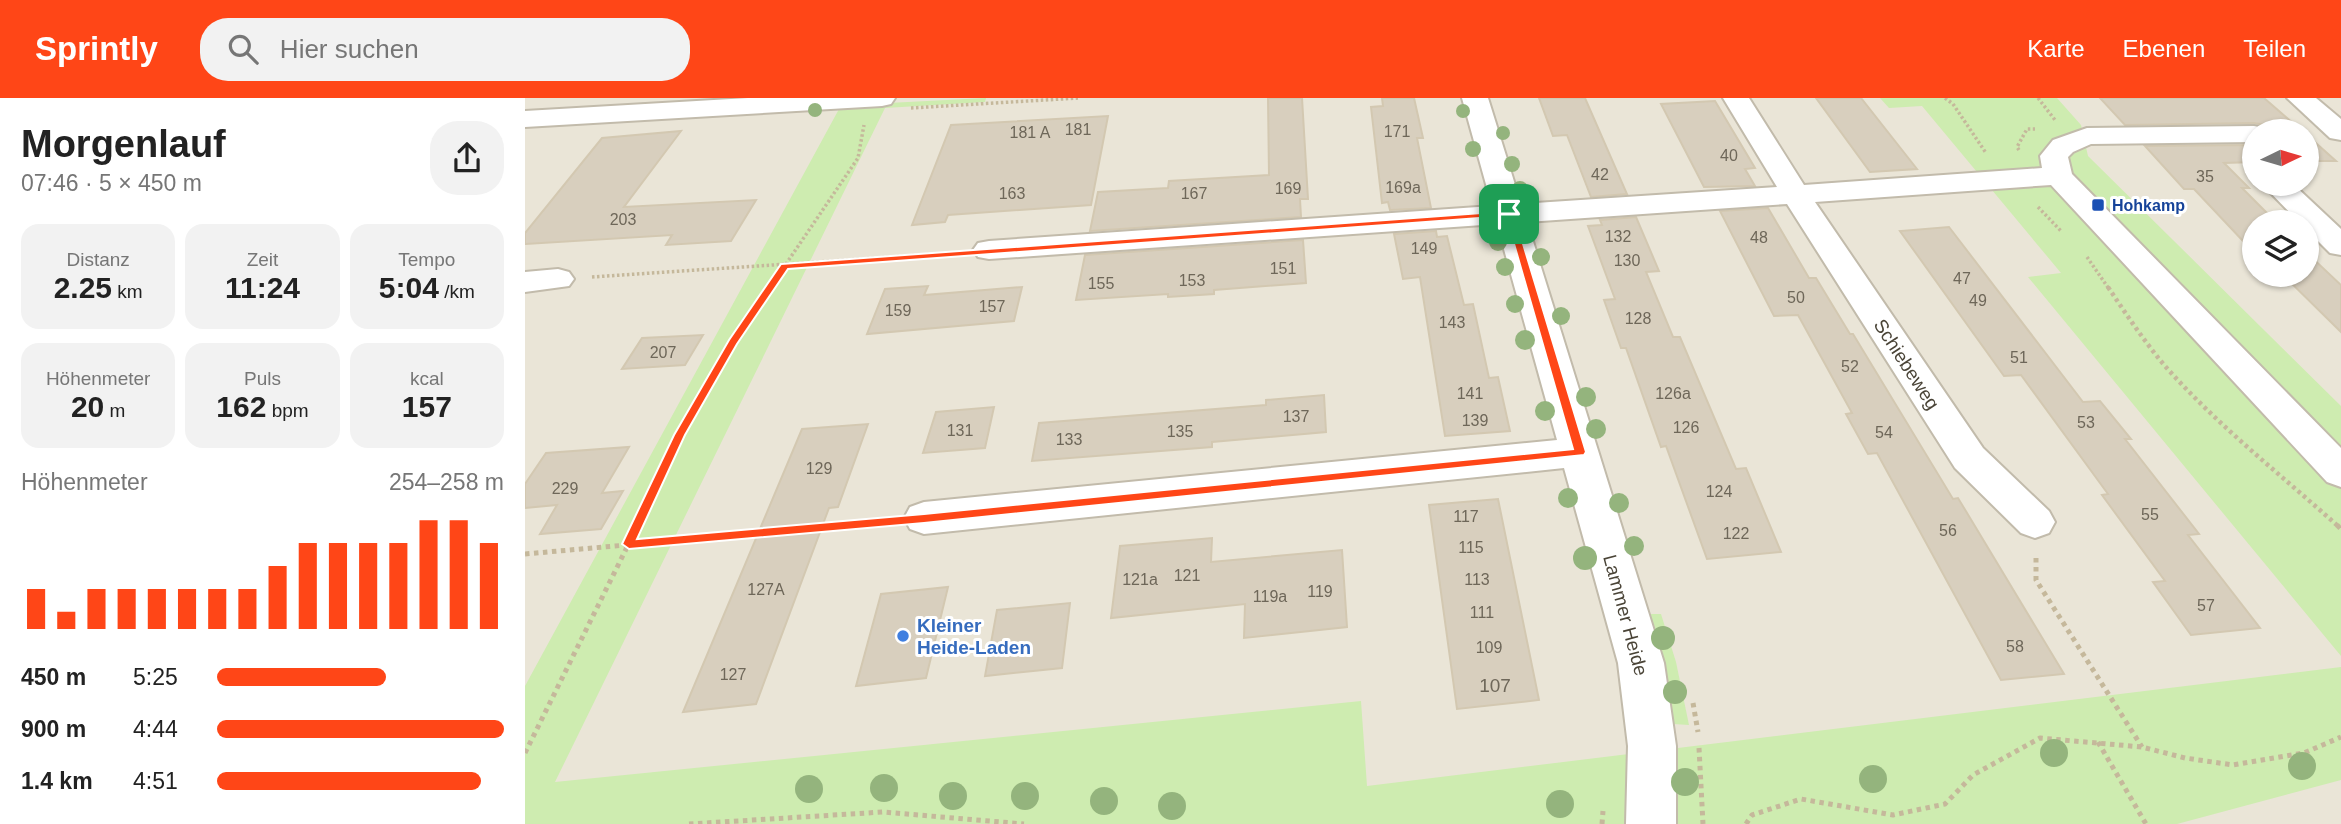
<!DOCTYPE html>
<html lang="de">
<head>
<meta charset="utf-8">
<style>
  :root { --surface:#fff; --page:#f2f2f2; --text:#222; --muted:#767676; --accent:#ff4617 }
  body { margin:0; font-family:Arial,sans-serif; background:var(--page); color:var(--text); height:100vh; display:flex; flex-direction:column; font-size:26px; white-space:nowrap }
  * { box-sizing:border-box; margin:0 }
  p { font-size:23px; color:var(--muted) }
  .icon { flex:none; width:38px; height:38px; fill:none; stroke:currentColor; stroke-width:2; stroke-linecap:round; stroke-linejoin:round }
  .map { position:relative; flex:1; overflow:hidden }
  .panel { display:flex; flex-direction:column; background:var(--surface); width:525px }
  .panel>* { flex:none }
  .needle { width:46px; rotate:85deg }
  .tools { position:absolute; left:1717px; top:21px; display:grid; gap:14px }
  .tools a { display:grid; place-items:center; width:77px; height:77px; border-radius:50%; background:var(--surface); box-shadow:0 2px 5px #0004; font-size:35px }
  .pin { position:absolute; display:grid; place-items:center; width:60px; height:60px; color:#fff; margin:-30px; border-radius:14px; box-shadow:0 4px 10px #0006 }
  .round { display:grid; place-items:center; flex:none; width:74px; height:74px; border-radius:28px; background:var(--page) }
  .overview { display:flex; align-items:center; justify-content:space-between; height:119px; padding:0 21px }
  h1 { font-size:38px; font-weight:600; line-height:52px }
  .figures { display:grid; grid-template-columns:repeat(3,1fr); gap:10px; height:119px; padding:7px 21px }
  .figures div { display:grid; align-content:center; border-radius:18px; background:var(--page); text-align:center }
  .figures b { font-size:30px; font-weight:600 }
  .figures small { font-size:19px; font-weight:400 }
  .figures p { font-size:19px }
  .chart { height:196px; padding:14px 21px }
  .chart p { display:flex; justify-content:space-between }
  .chart svg { width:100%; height:126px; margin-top:7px; stroke:var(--accent); stroke-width:6 }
  ul { padding:0 21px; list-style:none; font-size:23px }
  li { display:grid; grid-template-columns:112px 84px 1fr; align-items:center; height:52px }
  li i { height:18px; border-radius:9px; background:var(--accent) }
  header { display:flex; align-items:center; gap:42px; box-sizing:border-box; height:98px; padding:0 35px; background:var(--accent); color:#fff }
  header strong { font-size:33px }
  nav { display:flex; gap:38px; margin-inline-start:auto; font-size:24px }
  .search { width:490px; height:63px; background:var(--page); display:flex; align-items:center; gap:18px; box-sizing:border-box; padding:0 24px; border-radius:28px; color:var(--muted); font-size:26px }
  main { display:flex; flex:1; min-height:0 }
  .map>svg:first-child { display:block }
  .residential { fill:#eae5d7; fill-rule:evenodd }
  .green { fill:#ceecb0 }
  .building { fill:#d8cfbe; stroke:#d3c8b1; stroke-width:2 }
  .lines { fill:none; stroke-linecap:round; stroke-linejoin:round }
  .minor-casing { stroke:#c2bbab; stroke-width:4 }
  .path-far2 { stroke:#c5b89b; stroke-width:3.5; stroke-dasharray:2.5 2.5; stroke-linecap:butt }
  .path-far1 { stroke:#c5b89b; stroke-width:4.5; stroke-dasharray:3.5 3.5; stroke-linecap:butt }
  .path { stroke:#c5b89b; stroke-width:5; stroke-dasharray:4.5 4.5; stroke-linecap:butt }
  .minor { fill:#fff; fill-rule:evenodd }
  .tree { fill:#94b47d }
  .route { fill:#ff4617; stroke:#fff; stroke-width:2; fill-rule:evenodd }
  .transit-dot { fill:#1a4fb4; stroke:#fff; stroke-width:2.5 }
  .shop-dot { fill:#3f7fe0; stroke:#fff; stroke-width:2.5 }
  .labels { text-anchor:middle; stroke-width:6; stroke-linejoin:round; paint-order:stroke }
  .number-label { font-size:16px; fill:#6e6759 }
  .far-transit-label { font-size:16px; font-weight:bold; fill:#164399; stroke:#fff; text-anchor:start }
  .street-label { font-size:19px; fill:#4a4437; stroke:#fff }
  .shop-label { font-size:19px; font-weight:bold; fill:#366cbe; stroke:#fff; text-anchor:start }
  .near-number-label { font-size:19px; fill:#6e6759 }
</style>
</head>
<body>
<header>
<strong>Sprintly</strong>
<div class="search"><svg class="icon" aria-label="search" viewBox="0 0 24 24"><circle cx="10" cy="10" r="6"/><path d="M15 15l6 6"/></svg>Hier suchen</div>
<nav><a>Karte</a><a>Ebenen</a><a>Teilen</a></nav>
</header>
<main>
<section class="panel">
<div class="overview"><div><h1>Morgenlauf</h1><p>07:46 · 5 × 450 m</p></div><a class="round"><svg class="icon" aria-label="share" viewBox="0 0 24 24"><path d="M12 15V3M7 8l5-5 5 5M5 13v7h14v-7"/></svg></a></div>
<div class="figures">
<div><p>Distanz</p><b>2.25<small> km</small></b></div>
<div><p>Zeit</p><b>11:24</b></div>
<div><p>Tempo</p><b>5:04<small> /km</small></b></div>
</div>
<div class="figures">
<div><p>Höhenmeter</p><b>20<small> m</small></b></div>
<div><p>Puls</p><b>162<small> bpm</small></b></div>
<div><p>kcal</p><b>157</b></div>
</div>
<div class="chart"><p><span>Höhenmeter</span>254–258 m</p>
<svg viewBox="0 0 160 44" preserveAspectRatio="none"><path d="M5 44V30M15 44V38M25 44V30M35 44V30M45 44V30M55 44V30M65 44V30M75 44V30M85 44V22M95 44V14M105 44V14M115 44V14M125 44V14M135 44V6M145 44V6M155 44V14"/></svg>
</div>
<ul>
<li><b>450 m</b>5:25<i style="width:59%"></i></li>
<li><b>900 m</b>4:44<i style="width:100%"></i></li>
<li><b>1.4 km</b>4:51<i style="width:92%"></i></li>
</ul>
</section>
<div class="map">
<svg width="1816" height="726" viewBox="0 0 1816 726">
  <rect width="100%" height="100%" fill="#f6f2e9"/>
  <path class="residential" d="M0 0H1816V726H0ZM1729 33H1782V86H1729ZM1729 124H1782V177H1729Z"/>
  <g class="green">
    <path d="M320 0 363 5 461 0 460 4 360 10 30 684 836 603 842 688 1816 569V682L1652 726H0V588Z"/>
    <path d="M1355 0H1532L1556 27 1563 58 1816 308V558L1503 179 1536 175 1397 8 1364 10Z"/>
    <path d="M1123 516H1136L1151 564 1164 627 1148 626Z"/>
  </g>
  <g class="building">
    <path d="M743 0H777L783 101H775L776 119 565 133 573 94 643 90 644 83 744 77Z"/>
    <path d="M857 0H889L898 40H892L906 110 865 112 863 104 857 105 846 9 858 8Z"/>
    <path d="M1014 0H1060L1102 96 1066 99 1042 37 1028 38Z"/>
    <path d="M1291 0H1336L1392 71 1345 74Z"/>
    <path d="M1575 0H1739L1777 33H1744L1740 27 1729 25 1600 27Z"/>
    <path d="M1190 3 1230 70 1220 71 1230 88 1179 89 1136 6Z"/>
    <path d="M583 18 566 107 423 117 420 124 387 127 426 27Z"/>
    <path d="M156 33 99 109 231 102 206 143 141 147 147 137 0 146V135L77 40Z"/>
    <path d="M1782 37 1811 63H1782Z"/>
    <path d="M1729 47V64L1699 65 1724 90H1717L1751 124H1729V146L1719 144 1669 91H1659L1620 48Z"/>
    <path d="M1243 110 1284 180H1291L1325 236H1328L1428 401 1433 400 1539 576 1476 582 1352 355 1343 356 1321 316 1327 315 1273 217 1249 218 1195 113Z"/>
    <path d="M1111 119 1134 173 1121 174 1148 239H1155L1211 371 1221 370 1256 454 1182 461 1141 348 1136 349 1101 250H1096L1079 202 1090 201 1063 128 1077 127 1075 122Z"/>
    <path d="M1424 129 1558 304 1575 303 1606 341H1600L1674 436 1663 437 1735 530 1666 537 1628 484 1640 483 1577 397 1583 396 1496 277 1479 278 1375 133Z"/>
    <path d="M911 133 912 139 922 138 939 207 948 206 964 280 973 279 985 333 920 338 895 179 878 181 869 136Z"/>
    <path d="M778 142 781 185 689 192V196L643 199V196L551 202 560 157Z"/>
    <path d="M1782 155 1816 187V234L1758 177H1782Z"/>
    <path d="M403 188 399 197 497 189 489 223 342 236 360 191Z"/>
    <path d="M178 237 160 267 97 271 117 240Z"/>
    <path d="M799 297 801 334 687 344V349L507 363 514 325 741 307V302Z"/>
    <path d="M469 309 460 350 398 355 411 314Z"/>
    <path d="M343 326 313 409 304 410 231 606 158 614 277 331Z"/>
    <path d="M104 349 77 395 98 393 76 431 15 436 32 407 0 410V386L21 355Z"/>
    <path d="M973 401 1014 602 932 611 904 407Z"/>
    <path d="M687 440 686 464 817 452 822 529 719 540 720 506 586 520 595 448Z"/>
    <path d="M423 489 401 580 331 588 356 496Z"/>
    <path d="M545 505 537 570 460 578 472 512Z"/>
  </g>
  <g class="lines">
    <defs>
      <g id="minor">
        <path d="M223 0H370L366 6 357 8 0 29V13Z"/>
        <path d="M937 0H963L996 106 1252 89 1198 0H1224L1279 87 1517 70 1515 58 1528 42 1562 30 1729 28 1739 30 1741 33H1729V44L1566 46 1548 54 1543 59 1547 76 1816 350V389L1802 384 1526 87 1290 104 1458 350 1524 413 1530 424 1524 435 1510 440 1496 435 1430 370 1262 106 1002 124 1139 565 1151 648V726H1101L1103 648 1093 565 1039 370 399 436 385 431 379 420 385 409 399 404 1032 342 972 126 464 161 453 159 448 152 453 145 464 143 967 108Z"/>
        <path d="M1762 0H1791L1816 21V42L1805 40Z"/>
        <path d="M1737 86H1768L1816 131V157L1805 155 1782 132V124H1774Z"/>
        <path d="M33 171 44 174 49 181 44 188 0 194V174Z"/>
      </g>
    </defs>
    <use href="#minor" class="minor-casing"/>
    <g class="path-far2">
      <path d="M1420 0 1428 6 1461 55"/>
      <path d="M1513 0 1530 22"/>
      <path d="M386 10 553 0"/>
      <path d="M1494 52 1492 49 1502 31H1510"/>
      <path d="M1513 109 1536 133"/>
      <path d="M1562 159 1584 191"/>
      <path d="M67 179 428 155"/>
      <path d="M244 191 333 60 339 27"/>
    </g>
    <g class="path-far1">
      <path d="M1583 189C1601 216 1619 243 1640 268 1692 327 1755 376 1814 429"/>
      <path d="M112 429 154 336 208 245 246 189"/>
      <path d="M306 429 363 424"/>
    </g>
    <g class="path">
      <path d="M1812 427 1816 431"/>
      <path d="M0 456 326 427"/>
      <path d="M1511 460V482L1617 649"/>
      <path d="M1168 605 1173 634"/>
      <path d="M1573 644 1621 726"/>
      <path d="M1174 650 1178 726"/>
      <path d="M0 655 113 427"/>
      <path d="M164 726 358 714 499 726"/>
      <path d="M1077 726 1078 713"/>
      <path d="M1221 726 1227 717 1276 701 1368 717 1420 706 1448 677 1515 640 1617 649 1660 660 1708 667 1779 655 1816 639"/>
    </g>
    <use href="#minor" class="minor"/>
  </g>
  <g class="tree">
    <circle cx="290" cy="12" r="7"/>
    <circle cx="938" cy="13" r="7"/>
    <circle cx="978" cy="35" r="7"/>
    <circle cx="948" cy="51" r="8"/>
    <circle cx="987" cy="66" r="8"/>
    <circle cx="995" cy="91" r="8"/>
    <circle cx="973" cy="144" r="9"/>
    <circle cx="1016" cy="159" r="9"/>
    <circle cx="980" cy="169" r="9"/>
    <circle cx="990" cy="206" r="9"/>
    <circle cx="1036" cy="218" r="9"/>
    <circle cx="1000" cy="242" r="10"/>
    <circle cx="1061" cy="299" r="10"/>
    <circle cx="1020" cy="313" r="10"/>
    <circle cx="1071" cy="331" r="10"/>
    <circle cx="1043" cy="400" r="10"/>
    <circle cx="1094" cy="405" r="10"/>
    <circle cx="1109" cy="448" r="10"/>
    <circle cx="1060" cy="460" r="12"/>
    <circle cx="1138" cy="540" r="12"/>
    <circle cx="1150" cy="594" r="12"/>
    <circle cx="1529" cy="655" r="14"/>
    <circle cx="1777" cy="668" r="14"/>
    <circle cx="1348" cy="681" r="14"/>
    <circle cx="1160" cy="684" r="14"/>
    <circle cx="359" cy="690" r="14"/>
    <circle cx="284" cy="691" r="14"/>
    <circle cx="428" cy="698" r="14"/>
    <circle cx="500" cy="698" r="14"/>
    <circle cx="579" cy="703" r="14"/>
    <circle cx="1035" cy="706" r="14"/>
    <circle cx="647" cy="708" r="14"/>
  </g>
  <path class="route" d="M984 113 989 116 1061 354 1059 357 399 425 104 451 97 446 149 337 204 242 256 166ZM981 118 1048 351 399 416 112 441 160 337 212 246 263 171Z"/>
  <rect class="transit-dot" x="1566" y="100" width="14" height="14" rx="3.5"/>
  <circle class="shop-dot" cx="378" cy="538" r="7"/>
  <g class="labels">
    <g class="number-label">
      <text x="553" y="37">181</text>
      <text x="872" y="39">171</text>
      <text x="505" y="40">181 A</text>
      <text x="1204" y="63">40</text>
      <text x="1075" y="82">42</text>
      <text x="1680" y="84">35</text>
      <text x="878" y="95">169a</text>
      <text x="763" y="96">169</text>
      <text x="487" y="101">163</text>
      <text x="669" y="101">167</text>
      <text x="98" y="127">203</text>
      <text x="1093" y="144">132</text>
      <text x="1234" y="145">48</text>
      <text x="899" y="156">149</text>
      <text x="1102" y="168">130</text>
      <text x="758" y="176">151</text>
      <text x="1437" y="186">47</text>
      <text x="667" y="188">153</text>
      <text x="576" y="191">155</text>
      <text x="1271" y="205">50</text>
      <text x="1453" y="208">49</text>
      <text x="467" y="214">157</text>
      <text x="373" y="218">159</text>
      <text x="1113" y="226">128</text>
      <text x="927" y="230">143</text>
      <text x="138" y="260">207</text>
      <text x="1494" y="265">51</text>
      <text x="1325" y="274">52</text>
      <text x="945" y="301">141</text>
      <text x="1148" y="301">126a</text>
      <text x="771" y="324">137</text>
      <text x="950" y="328">139</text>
      <text x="1561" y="330">53</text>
      <text x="1161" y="335">126</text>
      <text x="435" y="338">131</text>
      <text x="655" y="339">135</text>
      <text x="1359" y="340">54</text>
      <text x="544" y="347">133</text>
      <text x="294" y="376">129</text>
      <text x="40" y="396">229</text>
      <text x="1194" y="399">124</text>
      <text x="1625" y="422">55</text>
      <text x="941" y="424">117</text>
      <text x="1423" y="438">56</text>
      <text x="1211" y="441">122</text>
      <text x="946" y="455">115</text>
      <text x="662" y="483">121</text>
      <text x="615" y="487">121a</text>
      <text x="952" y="487">113</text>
      <text x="241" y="497">127A</text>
      <text x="795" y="499">119</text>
      <text x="745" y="504">119a</text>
      <text x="1681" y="513">57</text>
      <text x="957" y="520">111</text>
      <text x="1490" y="554">58</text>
      <text x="964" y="555">109</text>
      <text x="208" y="582">127</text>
    </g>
    <g class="far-transit-label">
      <text x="1587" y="113">Hohkamp</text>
    </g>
    <g class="street-label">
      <text transform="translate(1382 266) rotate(57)" y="7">Schiebeweg</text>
      <text transform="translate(1101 517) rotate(75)" y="7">Lammer Heide</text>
    </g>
    <g class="shop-label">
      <text x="392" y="534">Kleiner<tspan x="392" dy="22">Heide-Laden</tspan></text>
    </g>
    <g class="near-number-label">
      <text x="970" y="594">107</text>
    </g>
  </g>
</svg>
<div class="tools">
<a><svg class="needle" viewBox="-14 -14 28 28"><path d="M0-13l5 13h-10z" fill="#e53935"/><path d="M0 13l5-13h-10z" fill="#767676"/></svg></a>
<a><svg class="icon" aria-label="layers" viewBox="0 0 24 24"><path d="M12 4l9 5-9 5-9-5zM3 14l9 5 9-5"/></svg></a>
</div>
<div class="pin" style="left:984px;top:116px;background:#1e9e55"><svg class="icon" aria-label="arrive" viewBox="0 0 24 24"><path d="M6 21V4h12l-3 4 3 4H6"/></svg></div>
</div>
</main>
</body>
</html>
